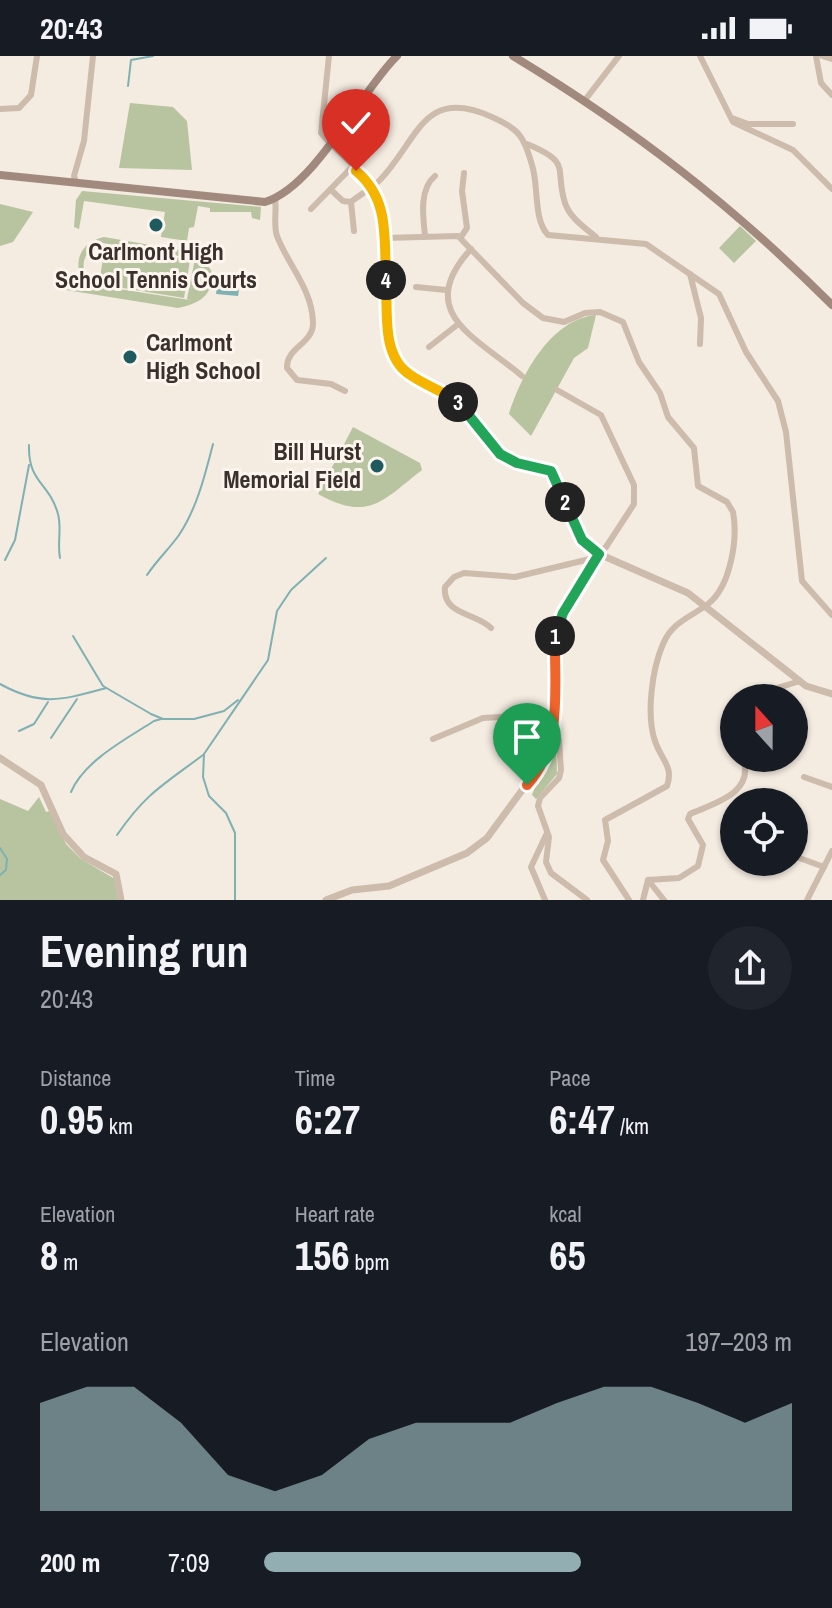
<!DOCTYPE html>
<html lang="en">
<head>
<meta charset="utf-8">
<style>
  :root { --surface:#171b24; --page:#20242c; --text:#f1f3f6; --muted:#9ea1a6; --accent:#92aeb2 }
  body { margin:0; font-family:"Archivo Narrow",sans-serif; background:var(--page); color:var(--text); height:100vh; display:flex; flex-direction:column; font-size:30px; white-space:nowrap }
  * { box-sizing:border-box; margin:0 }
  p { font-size:26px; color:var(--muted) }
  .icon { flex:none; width:44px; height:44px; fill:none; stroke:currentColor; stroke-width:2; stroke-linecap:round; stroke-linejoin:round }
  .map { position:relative; height:844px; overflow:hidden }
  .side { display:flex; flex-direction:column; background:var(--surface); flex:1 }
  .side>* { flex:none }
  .needle { width:52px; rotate:339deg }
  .tools { position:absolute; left:720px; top:628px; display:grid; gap:16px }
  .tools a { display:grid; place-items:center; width:88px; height:88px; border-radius:50%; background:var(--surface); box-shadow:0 2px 6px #0004; font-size:40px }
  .pin { position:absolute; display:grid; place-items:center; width:68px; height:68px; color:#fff; margin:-82px -34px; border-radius:50% 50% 50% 0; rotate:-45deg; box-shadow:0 0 8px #0007 }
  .pin .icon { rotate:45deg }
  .km { position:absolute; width:40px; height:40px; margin:-20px; border-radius:50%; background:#222; color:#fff; font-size:22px; line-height:40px; text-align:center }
  .round { display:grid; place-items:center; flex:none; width:84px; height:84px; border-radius:42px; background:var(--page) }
  .headline { display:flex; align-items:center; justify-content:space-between; height:136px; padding:0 40px }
  h1 { font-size:44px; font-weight:700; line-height:60px }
  .stats { display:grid; grid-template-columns:repeat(3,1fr); gap:12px; height:136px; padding:8px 40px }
  .stats div { display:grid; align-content:center }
  .stats b { font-size:40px; font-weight:700 }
  .stats small { font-size:22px; font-weight:400 }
  .stats p { font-size:22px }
  .chart { height:224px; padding:16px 40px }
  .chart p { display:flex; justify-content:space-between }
  .chart svg { width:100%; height:144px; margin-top:8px; fill:var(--accent); opacity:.7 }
  ul { padding:0 40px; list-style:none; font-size:26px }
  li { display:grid; grid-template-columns:128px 96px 1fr; align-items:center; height:60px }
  li i { height:20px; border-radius:10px; background:var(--accent) }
  .status { display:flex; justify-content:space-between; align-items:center; height:56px; padding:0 40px; background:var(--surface); direction:ltr }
  .status svg { height:22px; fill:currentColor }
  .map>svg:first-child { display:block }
  .green { fill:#b8c4a0; fill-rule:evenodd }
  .water { fill:#7fb0b2 }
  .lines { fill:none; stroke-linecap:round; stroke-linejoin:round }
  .stream { stroke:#7fb0b2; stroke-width:2 }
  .minor { stroke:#cdbbac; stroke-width:6 }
  .tertiary { stroke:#cdbbac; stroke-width:7 }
  .secondary { stroke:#a18a7d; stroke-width:8 }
  .split-1-casing { stroke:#fff; stroke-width:16 }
  .split-2-casing { stroke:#fff; stroke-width:16 }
  .split-3-casing { stroke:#fff; stroke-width:16 }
  .split-4-casing { stroke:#fff; stroke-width:16 }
  .split-5-casing { stroke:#fff; stroke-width:16 }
  .split-1 { stroke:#f0652b; stroke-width:10 }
  .split-2 { stroke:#22a559; stroke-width:10 }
  .split-3 { stroke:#22a559; stroke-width:10 }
  .split-4 { stroke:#f5b400; stroke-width:10 }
  .split-5 { stroke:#f5b400; stroke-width:10 }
  .poi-dot { fill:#1f5a5e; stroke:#fbf5ee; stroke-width:3 }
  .labels { text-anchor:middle; stroke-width:6; stroke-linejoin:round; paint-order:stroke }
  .poi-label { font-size:24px; font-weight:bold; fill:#3b302b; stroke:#fbf5ee }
</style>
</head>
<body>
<div class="status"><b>20:43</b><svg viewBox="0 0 49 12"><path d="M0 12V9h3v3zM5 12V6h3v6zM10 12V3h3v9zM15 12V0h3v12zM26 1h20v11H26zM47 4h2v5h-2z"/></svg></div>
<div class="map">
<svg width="832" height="844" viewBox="0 0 832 844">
  <rect width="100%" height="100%" fill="#f4ebe1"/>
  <g class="green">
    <path d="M130 47 173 51 187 65 192 114 119 112Z"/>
    <path d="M82 135 261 151 260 164 252 162 251 156H210V152L198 150 194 171 189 172 187 185 161 181 165 156 84 145 79 173 74 171 76 144Z"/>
    <path d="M0 148 33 156 13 186 0 190Z"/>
    <path d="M740 170 756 185 734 207 719 192Z"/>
    <path d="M104 181 197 197 211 214C215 240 198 248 178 252L60 233 61 226 85 230C72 209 78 187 104 181ZM103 187 195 203 187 243 190 244 93 229C77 214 82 193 103 187Z"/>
    <path d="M105 190 190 204 184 242 99 228Z"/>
    <path d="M596 259 588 292 574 302 531 380 509 358C521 319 551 263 596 259Z"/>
    <path d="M353 371 420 407 422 414C382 445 369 466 318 438Z"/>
    <path d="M556 684 557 718 536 743 532 739C539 720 549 704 556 684Z"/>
    <path d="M39 741 46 756 50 755 66 788 81 803 115 823 118 844H0V743L28 755Z"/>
  </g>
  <path class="water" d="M219 219 241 222 238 240 216 238Z"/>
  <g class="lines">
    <g class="stream">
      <path d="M128 30 131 4 153 0"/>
      <path d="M29 389C28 427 49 426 58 458 62 473 57 487 60 502"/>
      <path d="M5 504 15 484 29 409"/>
      <path d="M147 519C157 504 169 493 179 479 197 452 205 419 213 388"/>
      <path d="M73 580 103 630 151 658 163 663H194L224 655 238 644"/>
      <path d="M0 628C42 651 62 644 106 632"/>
      <path d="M19 675 34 668 48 646"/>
      <path d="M51 682 77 643"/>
      <path d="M71 736C84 705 126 683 154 665L161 663"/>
      <path d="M117 779C146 737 163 729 203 699"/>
      <path d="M0 792 7 803 6 814 0 819"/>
      <path d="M235 844V777L226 757 209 740 203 721 204 698 268 604 277 555 291 534 326 502"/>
    </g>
    <g class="minor">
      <path d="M329 0 321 77C339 100 371 119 381 147L390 284C396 322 430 325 456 344 475 359 483 388 504 401 519 411 537 405 551 415L578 478 599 498"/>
      <path d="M700 0 733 66 793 94 832 133"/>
      <path d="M816 0 821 27 832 39"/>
      <path d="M822 0 832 3"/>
      <path d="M585 44 619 0"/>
      <path d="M0 53 19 52 31 39 37 0"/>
      <path d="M732 62 748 68H793"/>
      <path d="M527 88C573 107 554 112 565 147 570 162 584 171 596 181"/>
      <path d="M76 126 74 120 84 85 93 0"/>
      <path d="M331 134 343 145 351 146C361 138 371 133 380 124 419 83 423 30 492 61 519 73 524 80 532 109 539 130 533 163 548 179L646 188 719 238 746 296 778 345 786 376 802 525 832 559"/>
      <path d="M275 143C277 155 273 168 277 180 288 209 312 233 313 266 314 288 286 291 287 312L297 324 331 328 345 335"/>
      <path d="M351 146 354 175"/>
      <path d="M311 153 352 111"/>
      <path d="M425 179C423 161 419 133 435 120"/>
      <path d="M461 181 467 172 462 135 464 117"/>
      <path d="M384 182 458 180 523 247 543 262 564 266 585 257 600 256 623 266 639 306 660 337 668 361 694 392 698 430 727 446 733 456C738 482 731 530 708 548 691 561 672 566 663 588 652 613 646 659 655 685 661 704 674 710 667 730L605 764 608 785 603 804 629 844"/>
      <path d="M471 193C413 256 476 281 522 320"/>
      <path d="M690 218 701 262 700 288"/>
      <path d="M416 231 446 234"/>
      <path d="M429 291 457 269"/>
      <path d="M491 572C477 557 442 559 445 531L454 521 464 517 515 521 590 503 606 491 634 448V429L601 359 557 334"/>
      <path d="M745 642 800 625"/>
      <path d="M433 683 483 662 500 661 553 674 559 684 561 714 559 722 540 742 538 750 549 781 546 806 551 817 587 844"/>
      <path d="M804 721 832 731"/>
      <path d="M794 800 824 811"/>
      <path d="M648 824 664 844"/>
      <path d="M545 844 531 811 547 777"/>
      <path d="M643 844 648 824 679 822 698 810 703 789 688 763 690 758C715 747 755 737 743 702"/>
      <path d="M807 844 832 795"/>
    </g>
    <g class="tertiary">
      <path d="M0 702 41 729 63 778 84 801 116 818 121 844"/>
      <path d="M326 844 352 834 389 830 467 797 487 782 545 703 553 674 557 573 599 498 688 537 806 630 832 638"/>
    </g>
    <g class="secondary">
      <path d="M513 0C634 73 732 149 832 249"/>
      <path d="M0 119 265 146C316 130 360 36 397 0"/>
    </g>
  </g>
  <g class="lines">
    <defs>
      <path id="split-1" d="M527 729C564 689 554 630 555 580"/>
      <path id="split-2" d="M555 580 563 557 599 498 582 484 565 446"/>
      <path id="split-3" d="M458 346 500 398 517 407 551 415 565 446"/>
      <path id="split-4" d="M386 224C388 254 381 299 409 318 424 329 443 335 458 346"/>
      <path id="split-5" d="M356 115C390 143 384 183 386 224"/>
    </defs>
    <use href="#split-1" class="split-1-casing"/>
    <use href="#split-2" class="split-2-casing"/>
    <use href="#split-3" class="split-3-casing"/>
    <use href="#split-4" class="split-4-casing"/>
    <use href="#split-5" class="split-5-casing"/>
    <use href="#split-1" class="split-1"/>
    <use href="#split-2" class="split-2"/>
    <use href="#split-3" class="split-3"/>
    <use href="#split-4" class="split-4"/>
    <use href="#split-5" class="split-5"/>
  </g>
  <g class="poi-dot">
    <circle cx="156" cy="169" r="8"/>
    <circle cx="130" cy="301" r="8"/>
    <circle cx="377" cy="410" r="8"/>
  </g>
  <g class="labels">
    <g class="poi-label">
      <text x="156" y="204">Carlmont High<tspan x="156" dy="28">School Tennis Courts</tspan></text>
      <text x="146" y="295" text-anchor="start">Carlmont<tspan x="146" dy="28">High School</tspan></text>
      <text x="361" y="404" text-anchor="end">Bill Hurst<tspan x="361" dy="28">Memorial Field</tspan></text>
    </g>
  </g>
</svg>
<div class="tools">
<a><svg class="needle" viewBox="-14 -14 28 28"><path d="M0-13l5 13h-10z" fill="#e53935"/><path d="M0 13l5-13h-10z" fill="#9ea1a6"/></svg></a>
<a><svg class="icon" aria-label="locate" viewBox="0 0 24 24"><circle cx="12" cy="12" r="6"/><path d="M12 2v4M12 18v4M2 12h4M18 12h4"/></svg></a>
</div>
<div class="pin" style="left:527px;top:729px;background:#1e9e55"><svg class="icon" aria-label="arrive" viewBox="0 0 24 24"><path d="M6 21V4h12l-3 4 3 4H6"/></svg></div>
<div class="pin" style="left:356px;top:115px;background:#d93025"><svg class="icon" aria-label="check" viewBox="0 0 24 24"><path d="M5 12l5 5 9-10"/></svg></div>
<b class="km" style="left:555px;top:580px">1</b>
<b class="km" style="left:565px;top:446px">2</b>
<b class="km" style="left:458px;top:346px">3</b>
<b class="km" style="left:386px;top:224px">4</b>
</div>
<section class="side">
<div class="headline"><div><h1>Evening run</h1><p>20:43</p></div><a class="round"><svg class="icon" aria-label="share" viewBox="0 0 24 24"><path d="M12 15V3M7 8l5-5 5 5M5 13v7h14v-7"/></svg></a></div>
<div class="stats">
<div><p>Distance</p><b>0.95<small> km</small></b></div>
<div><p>Time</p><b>6:27</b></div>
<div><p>Pace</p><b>6:47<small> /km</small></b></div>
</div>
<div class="stats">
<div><p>Elevation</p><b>8<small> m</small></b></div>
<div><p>Heart rate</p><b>156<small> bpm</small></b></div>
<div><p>kcal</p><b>65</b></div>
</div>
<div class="chart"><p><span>Elevation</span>197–203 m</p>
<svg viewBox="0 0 160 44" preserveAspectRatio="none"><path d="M0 44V11L10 6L20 6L30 17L40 33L50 38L60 33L70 22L80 17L90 17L100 17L110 11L120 6L130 6L140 11L150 17L160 11V44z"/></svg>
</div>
<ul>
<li><b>200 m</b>7:09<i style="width:60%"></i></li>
</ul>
</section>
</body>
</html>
